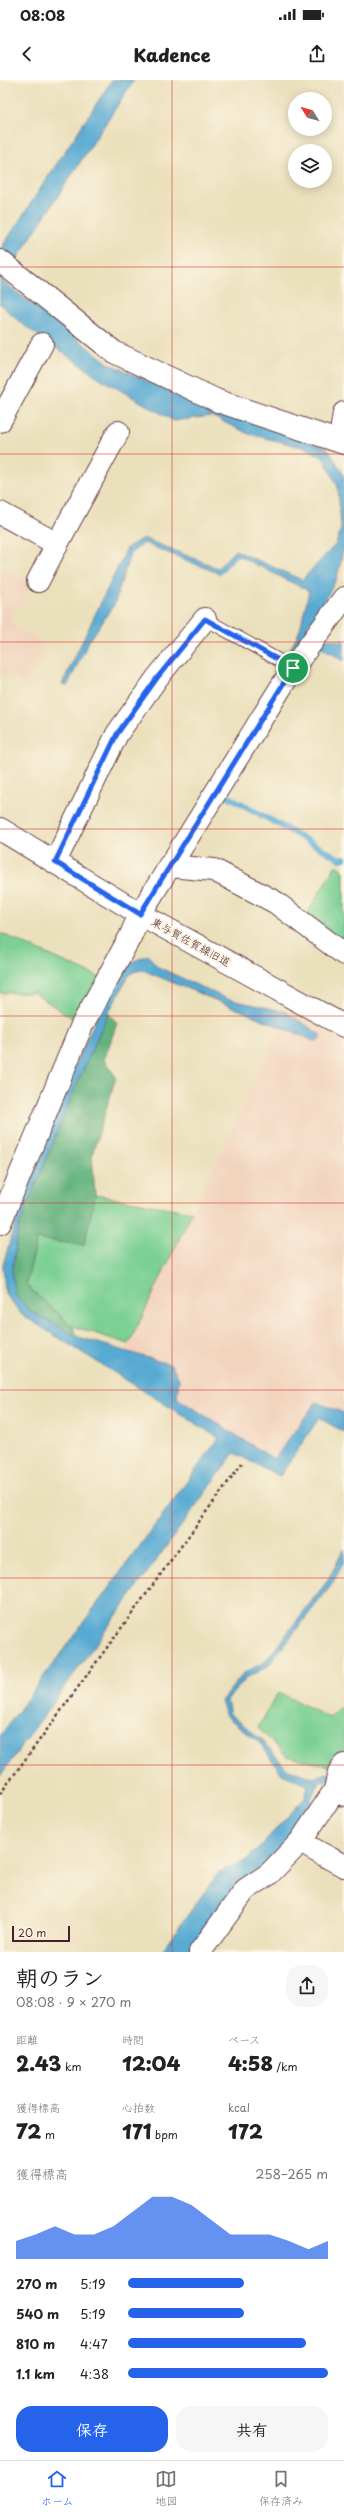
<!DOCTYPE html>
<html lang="ja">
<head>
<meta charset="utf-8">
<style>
  :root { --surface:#fff; --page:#f6f6f6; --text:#222; --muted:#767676; --line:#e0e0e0; --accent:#2563eb }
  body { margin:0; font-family:"Playpen Sans","Klee One",sans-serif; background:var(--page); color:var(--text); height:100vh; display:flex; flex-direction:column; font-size:15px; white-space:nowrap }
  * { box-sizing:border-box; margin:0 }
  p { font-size:13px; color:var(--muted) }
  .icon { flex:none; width:22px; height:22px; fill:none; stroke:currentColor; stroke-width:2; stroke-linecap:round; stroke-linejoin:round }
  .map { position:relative; height:1872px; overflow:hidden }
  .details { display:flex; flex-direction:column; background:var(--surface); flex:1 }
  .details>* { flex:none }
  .needle { width:26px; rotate:307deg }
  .tools { position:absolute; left:288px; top:12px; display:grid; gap:8px }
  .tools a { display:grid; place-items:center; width:44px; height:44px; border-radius:50%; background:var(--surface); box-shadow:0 2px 10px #0003; font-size:20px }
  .scale { position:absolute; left:12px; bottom:10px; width:58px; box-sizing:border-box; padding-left:4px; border:2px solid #4a1f2b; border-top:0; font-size:11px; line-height:14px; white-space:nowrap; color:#4a1f2b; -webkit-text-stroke:3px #fcf5e5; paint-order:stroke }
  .pin { position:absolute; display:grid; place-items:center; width:34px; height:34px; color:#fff; margin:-17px; border:2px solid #fff; border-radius:50%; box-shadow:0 1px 4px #0007 }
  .round { display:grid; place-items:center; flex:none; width:42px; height:42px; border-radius:16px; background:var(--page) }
  .headline { display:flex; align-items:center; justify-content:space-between; height:68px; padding:0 16px }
  h1 { font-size:22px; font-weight:800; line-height:30px }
  .stats { display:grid; grid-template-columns:repeat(3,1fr); gap:6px; height:68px; padding:4px 16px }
  .stats div { display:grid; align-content:center }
  .stats b { font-size:20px; font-weight:800 }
  .stats small { font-size:11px; font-weight:400 }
  .stats p { font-size:11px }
  .chart { height:112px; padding:8px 16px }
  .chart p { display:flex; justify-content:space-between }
  .chart svg { width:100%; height:72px; margin-top:4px; fill:var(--accent); opacity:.7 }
  .action { display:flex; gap:8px; margin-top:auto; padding:8px 16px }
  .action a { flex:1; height:46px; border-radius:16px; background:var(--accent); color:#fff; font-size:16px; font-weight:800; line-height:46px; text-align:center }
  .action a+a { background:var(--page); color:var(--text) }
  ul { padding:0 16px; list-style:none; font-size:13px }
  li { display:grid; grid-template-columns:64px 48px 1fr; align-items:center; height:30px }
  li i { height:10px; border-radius:5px; background:var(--accent) }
  .status { display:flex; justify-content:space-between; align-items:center; height:28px; padding:0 20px; background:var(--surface); direction:ltr }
  .status svg { height:11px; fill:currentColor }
  header { display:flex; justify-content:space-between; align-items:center; height:52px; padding:0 16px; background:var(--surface); font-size:18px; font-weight:800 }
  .dock { display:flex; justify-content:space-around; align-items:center; height:56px; border-top:1px solid var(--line); background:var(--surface); font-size:11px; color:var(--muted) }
  .dock a { display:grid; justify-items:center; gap:2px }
  .dock .active { color:var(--accent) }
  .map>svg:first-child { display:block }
  .built { fill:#f2d4be }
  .green { fill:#7bd094; stroke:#627860 }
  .forest { fill:#64b27e; stroke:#576854 }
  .water { fill:#59aad3; stroke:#52647f }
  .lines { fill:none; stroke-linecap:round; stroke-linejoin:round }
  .stream { stroke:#59aad3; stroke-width:6 }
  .lane-casing { stroke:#623c41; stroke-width:14 }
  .street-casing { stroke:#623c41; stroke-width:24 }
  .secondary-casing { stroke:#623c41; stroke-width:24 }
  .path { stroke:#623c41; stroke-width:2.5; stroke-dasharray:3 3; stroke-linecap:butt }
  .lane { stroke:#fff; stroke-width:12 }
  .street { stroke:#fff; stroke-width:22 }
  .secondary { stroke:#fff; stroke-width:22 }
  .route-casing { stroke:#fff; stroke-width:8 }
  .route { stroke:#2563eb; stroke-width:5 }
  .grid { fill:none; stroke:#d62828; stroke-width:1; stroke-opacity:0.55 }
  .labels { text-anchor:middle; stroke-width:4; stroke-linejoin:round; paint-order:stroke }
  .street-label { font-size:11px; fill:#4a1f2b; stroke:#fcf5e5 }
</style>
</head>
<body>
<div class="status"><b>08:08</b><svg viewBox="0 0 49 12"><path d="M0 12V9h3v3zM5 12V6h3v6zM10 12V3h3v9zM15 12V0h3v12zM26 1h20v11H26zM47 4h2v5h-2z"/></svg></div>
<header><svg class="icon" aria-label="back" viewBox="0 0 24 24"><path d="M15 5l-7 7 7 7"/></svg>Kadence<svg class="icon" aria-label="share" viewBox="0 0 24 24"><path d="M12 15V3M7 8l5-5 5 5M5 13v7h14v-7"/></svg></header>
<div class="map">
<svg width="344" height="1872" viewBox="0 0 344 1872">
  <rect width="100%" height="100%" fill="#fcf5e5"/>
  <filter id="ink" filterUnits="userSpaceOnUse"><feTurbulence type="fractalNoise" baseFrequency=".025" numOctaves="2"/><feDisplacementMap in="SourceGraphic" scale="8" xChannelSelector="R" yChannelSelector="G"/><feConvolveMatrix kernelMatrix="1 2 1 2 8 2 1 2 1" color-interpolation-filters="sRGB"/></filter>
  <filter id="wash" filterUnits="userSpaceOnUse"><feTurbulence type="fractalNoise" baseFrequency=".012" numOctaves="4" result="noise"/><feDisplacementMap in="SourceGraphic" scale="16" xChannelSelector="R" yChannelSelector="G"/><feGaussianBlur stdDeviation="0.9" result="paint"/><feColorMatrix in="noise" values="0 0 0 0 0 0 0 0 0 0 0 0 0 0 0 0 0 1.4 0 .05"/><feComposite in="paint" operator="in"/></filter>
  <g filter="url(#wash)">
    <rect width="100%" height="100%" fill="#ebe0bc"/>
    <g class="built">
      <path d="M0 487 31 504 10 542 45 565 25 604 0 592Z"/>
      <path d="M290 927 344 956V1343L317 1333 279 1391 117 1289Z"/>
    </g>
    <g class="green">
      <path d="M336 785 344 791V863L306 835Z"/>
      <path d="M0 853 101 898 78 942 34 913H0Z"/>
      <path d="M95 1115 192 1132 129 1264 72 1246 26 1205 37 1159 84 1165Z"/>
      <path d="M278 1612 330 1638 344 1625V1669L332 1687 287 1676 258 1648Z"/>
    </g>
    <path class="forest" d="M108 933 117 943 104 980 116 997 92 1075 95 1115 84 1165 37 1159 26 1205 72 1246 78 1257 30 1231 15 1215 12 1190 19 1146 75 1008Z"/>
    <g class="water">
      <path d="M112 0H134L16 180 0 170Z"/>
      <path d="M0 199 108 283 197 324 327 368 344 395V466L337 498 318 533 307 546 326 559 344 561V581L302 555 288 574 300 550 309 511 237 475 220 494 144 463 130 474 114 525 89 561 67 606 62 604 127 468 143 458 218 488 235 470 302 500 336 464 341 448 338 407 324 378 306 368 249 354 211 336 174 341 101 299 22 244 0 224Z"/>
      <path d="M148 875 158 887 227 919 286 932 322 956 317 962 140 889 130 894 108 933 75 1008 19 1146 12 1190 15 1215 30 1231 78 1257 172 1285 179 1299 177 1318 274 1379 316 1322 344 1333V1352L319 1338 280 1396 234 1373 0 1696V1656L219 1358 22 1235 5 1213 3 1185 15 1144 67 1003 101 928 132 882Z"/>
      <path d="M344 1469V1481L333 1503 267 1587 247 1597 227 1620 230 1634 262 1660 286 1688 313 1698 327 1693 344 1697 319 1702 311 1719 310 1734 263 1789 236 1805 188 1872H161L219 1792 247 1780 305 1718 308 1705 282 1694 260 1663 226 1636 221 1621 244 1593 265 1582 328 1500Z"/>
    </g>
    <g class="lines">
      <path class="stream" d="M228 716 340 779 344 778"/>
    </g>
  </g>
  <g filter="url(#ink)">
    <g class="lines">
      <defs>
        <path id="lane" d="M205 539 293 588"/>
        <g id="street">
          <path d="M0 181 114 272 218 321 344 363"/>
          <path d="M344 333 342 346 344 359"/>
          <path d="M0 341 42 264"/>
          <path d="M0 433 57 464 118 352"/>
          <path d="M38 501 57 464"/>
          <path d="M55 782 117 654 157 598 205 539"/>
          <path d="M169 786 214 790 275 822 344 874"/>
          <path d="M0 1143 82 945 130 857 140 834 293 588 344 518"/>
          <path d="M344 1685 339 1692 335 1710 344 1715"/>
          <path d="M300 1762 344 1786"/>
          <path d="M200 1872 245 1810 269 1794 300 1762 335 1710"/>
        </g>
        <path id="secondary" d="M0 749 140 834 344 946"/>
      </defs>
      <use href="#lane" class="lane-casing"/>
      <use href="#street" class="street-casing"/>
      <use href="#secondary" class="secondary-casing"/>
      <path class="path" d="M0 1714 242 1383"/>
      <use href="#lane" class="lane"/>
      <use href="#street" class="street"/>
      <use href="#secondary" class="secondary"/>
    </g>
  </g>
  <g class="lines" filter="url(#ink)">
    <defs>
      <path id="route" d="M205 539 293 588 140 834 55 782 117 654 157 598Z"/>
    </defs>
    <use href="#route" class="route-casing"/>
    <use href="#route" class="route"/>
  </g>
  <path class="grid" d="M172 0V1872M0 187H344M0 374H344M0 562H344M0 749H344M0 936H344M0 1123H344M0 1310H344M0 1498H344M0 1685H344"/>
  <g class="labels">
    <g class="street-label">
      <text transform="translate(191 862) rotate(29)" y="4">東与賀佐賀線旧道</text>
    </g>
  </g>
</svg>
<div class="tools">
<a><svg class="needle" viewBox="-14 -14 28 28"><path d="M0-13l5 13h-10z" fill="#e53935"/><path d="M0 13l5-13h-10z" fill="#767676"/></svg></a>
<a><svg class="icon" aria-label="layers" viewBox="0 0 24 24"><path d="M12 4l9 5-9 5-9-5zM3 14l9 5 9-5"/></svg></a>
</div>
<div class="scale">20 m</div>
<div class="pin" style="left:293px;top:588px;background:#1e9e55"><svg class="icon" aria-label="arrive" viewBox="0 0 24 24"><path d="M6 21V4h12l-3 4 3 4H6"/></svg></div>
</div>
<section class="details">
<div class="headline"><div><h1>朝のラン</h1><p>08:08 · 9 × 270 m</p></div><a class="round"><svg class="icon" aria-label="share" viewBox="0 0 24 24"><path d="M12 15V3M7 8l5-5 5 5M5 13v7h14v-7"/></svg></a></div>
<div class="stats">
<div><p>距離</p><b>2.43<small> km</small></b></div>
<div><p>時間</p><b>12:04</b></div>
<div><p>ペース</p><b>4:58<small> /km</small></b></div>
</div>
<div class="stats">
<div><p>獲得標高</p><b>72<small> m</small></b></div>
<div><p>心拍数</p><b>171<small> bpm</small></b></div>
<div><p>kcal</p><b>172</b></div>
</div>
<div class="chart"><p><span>獲得標高</span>258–265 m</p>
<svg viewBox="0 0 160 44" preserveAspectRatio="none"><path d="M0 44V33L10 29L20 24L30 29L40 29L50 24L60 15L70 6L80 6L90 11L100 20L110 29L120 29L130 29L140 33L150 38L160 33V44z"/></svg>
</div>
<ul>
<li><b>270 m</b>5:19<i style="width:58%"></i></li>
<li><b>540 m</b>5:19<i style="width:58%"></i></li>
<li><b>810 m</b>4:47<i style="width:89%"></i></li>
<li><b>1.1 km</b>4:38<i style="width:100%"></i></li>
</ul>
<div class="action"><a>保存</a><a>共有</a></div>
</section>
<nav class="dock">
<a class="active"><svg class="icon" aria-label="home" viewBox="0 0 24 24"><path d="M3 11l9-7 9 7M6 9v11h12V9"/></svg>ホーム</a>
<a><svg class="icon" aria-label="map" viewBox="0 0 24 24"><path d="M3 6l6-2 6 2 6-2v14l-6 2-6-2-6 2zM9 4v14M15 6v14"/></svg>地図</a>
<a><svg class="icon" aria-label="saved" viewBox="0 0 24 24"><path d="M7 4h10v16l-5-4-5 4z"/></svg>保存済み</a>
</nav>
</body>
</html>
